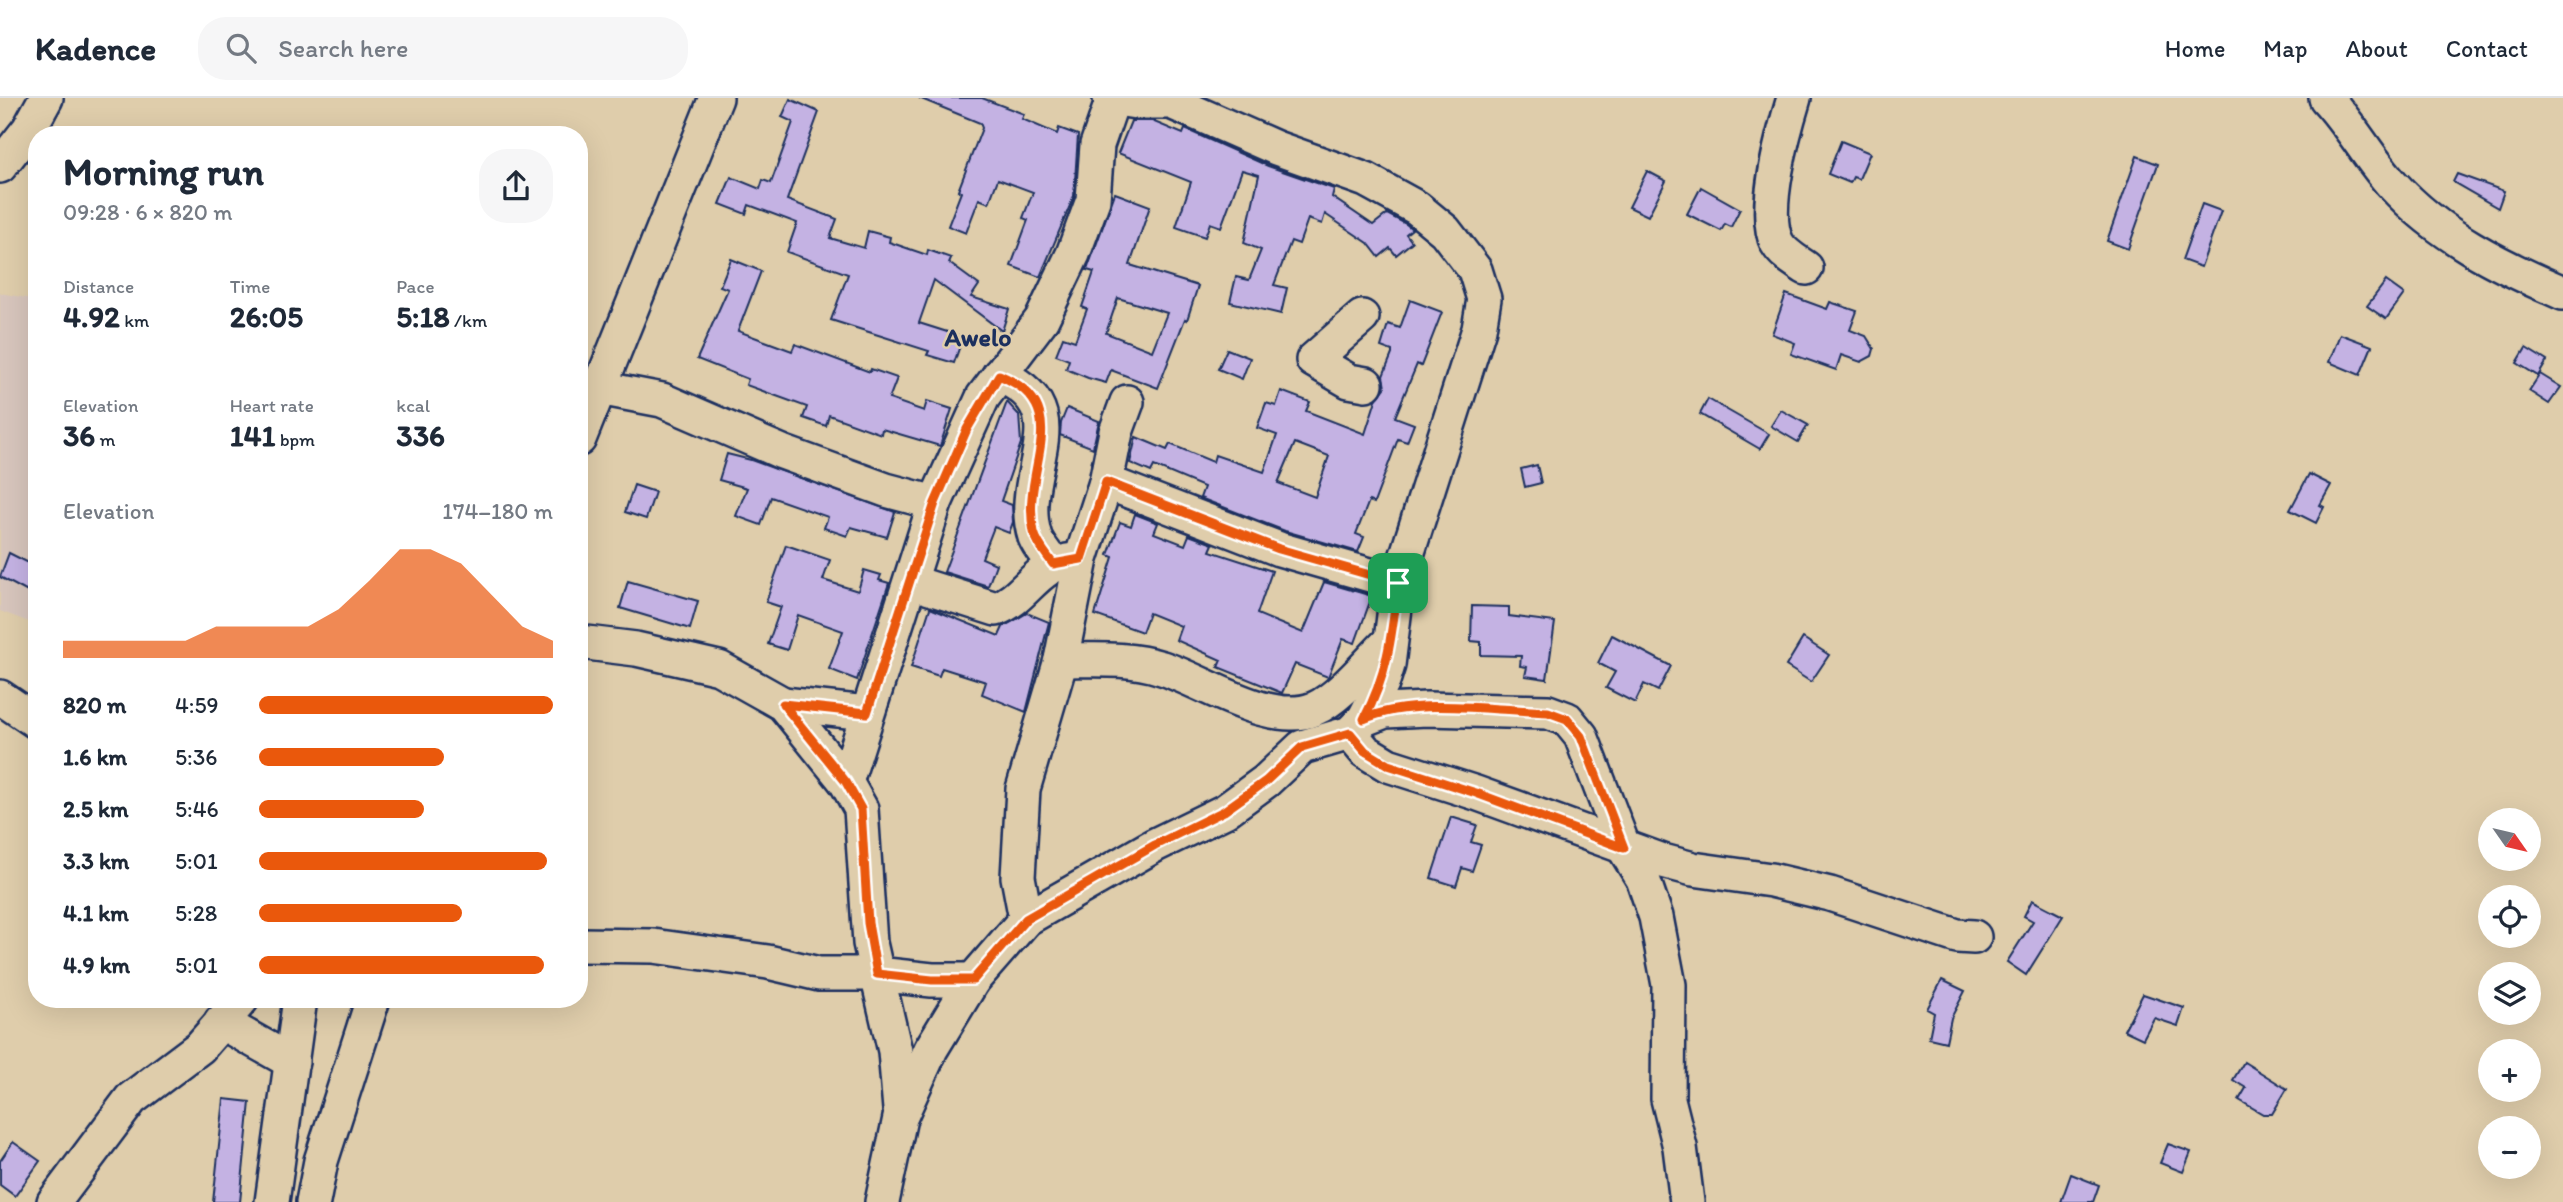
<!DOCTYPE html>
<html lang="en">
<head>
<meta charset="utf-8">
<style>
  :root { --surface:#fff; --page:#f6f6f7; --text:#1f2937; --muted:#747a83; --line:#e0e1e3; --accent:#ea580c }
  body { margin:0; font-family:Itim,sans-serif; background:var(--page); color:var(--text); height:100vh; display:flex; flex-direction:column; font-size:26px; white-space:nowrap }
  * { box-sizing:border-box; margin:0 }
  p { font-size:23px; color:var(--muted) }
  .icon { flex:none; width:38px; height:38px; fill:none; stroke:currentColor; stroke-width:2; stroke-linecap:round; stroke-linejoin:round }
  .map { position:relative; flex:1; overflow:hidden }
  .details { position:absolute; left:28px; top:28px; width:560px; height:882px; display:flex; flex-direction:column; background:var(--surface); border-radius:28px; box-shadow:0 7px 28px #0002 }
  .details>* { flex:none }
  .needle { width:46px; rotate:124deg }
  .tools { position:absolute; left:2478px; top:710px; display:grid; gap:14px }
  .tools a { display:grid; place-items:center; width:63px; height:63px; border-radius:50%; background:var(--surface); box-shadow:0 7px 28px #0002; font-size:35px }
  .pin { position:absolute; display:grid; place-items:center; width:60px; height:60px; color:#fff; margin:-30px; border-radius:14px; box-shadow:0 4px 10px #0006 }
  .round { display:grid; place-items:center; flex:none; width:74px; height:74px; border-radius:28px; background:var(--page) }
  .head { display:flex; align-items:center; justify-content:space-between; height:119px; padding:0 35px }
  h1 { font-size:38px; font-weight:700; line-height:52px }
  .metrics { display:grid; grid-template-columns:repeat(3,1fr); gap:10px; height:119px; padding:7px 35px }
  .metrics div { display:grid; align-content:center }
  .metrics b { font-size:30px; font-weight:700 }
  .metrics small { font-size:19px; font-weight:400 }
  .metrics p { font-size:19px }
  .chart { height:196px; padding:14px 35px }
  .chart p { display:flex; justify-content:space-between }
  .chart svg { width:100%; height:126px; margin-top:7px; fill:var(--accent); opacity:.7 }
  ul { padding:0 35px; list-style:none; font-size:23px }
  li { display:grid; grid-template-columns:112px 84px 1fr; align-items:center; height:52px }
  li i { height:18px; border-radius:9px; background:var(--accent) }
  header { display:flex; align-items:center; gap:42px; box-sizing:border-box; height:98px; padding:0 35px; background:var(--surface); border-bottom:2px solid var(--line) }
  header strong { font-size:33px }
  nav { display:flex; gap:38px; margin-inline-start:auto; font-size:24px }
  .search { width:490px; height:63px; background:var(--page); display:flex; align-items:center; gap:18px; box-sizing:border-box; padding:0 24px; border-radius:28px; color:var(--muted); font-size:26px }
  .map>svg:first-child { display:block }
  .built { fill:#d7c5bc }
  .building { fill:#c4b2e3; stroke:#1b2f5e; stroke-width:2; fill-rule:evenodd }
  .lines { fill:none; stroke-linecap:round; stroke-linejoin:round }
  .minor-casing { stroke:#1b2f5e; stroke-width:38 }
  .minor { stroke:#dfcdab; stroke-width:33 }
  .route-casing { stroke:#fff; stroke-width:14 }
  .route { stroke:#ea580c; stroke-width:9 }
  .labels { text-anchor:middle; stroke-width:5; stroke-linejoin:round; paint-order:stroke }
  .quarter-label { font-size:26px; font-weight:bold; fill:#1b2f5e; stroke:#dfcdab }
</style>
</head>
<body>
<header>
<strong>Kadence</strong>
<div class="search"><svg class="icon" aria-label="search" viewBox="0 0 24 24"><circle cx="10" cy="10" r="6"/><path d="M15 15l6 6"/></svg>Search here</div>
<nav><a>Home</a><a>Map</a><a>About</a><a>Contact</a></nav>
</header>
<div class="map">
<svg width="2563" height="1104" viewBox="0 0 2563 1104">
  <rect width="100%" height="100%" fill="#dfcdab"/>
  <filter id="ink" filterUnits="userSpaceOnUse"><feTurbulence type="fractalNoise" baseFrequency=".0143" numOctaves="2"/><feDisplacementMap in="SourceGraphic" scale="14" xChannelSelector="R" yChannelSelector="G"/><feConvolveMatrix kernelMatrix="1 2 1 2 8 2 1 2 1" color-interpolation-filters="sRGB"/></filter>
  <g filter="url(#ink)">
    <path class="built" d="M0 195 37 202V527L0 513Z"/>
    <g class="building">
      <path d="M919 0H982L1024 16 1022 21 1057 36 1059 30 1078 37 1074 98 1040 179 1011 168 1028 122 1023 120 1033 94 998 81 989 105 979 101 966 135 948 128 961 94 958 93 982 30 980 25Z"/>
      <path d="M790 1 819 14 787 102 837 121 830 140 864 150 868 133 890 139 889 144 927 157 928 152 951 160 949 165 979 187 971 199 1009 211 1002 233 934 182 919 225 963 239 954 265 927 257 929 253 831 222 848 176 787 154 797 125 749 107 746 116 720 106 731 79 760 91 763 82 771 85 793 24 782 19Z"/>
      <path d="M1131 23H1152L1183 36 1185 31 1268 68 1334 91 1332 99 1373 127 1387 116 1406 126 1412 131 1406 136 1412 144 1396 157 1390 150 1379 159 1368 145 1325 116 1322 126 1308 121 1299 146 1291 143 1274 187 1287 190 1281 216 1230 204 1236 179 1249 182 1261 152 1244 145 1259 77 1242 72 1221 129 1210 125 1205 139 1176 129 1191 84 1118 55Z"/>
      <path d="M1841 43 1870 55 1859 81 1853 79 1850 85 1828 76Z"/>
      <path d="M2137 58 2158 66 2128 151 2107 143Z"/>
      <path d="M1647 73 1666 83 1648 118 1629 109Z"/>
      <path d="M2457 76 2504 93 2498 110 2453 84Z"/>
      <path d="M1701 89 1740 111 1731 129 1725 126 1721 133 1687 116Z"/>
      <path d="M1115 95 1150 108 1130 167 1198 188 1187 222 1185 221 1158 290 1111 272 1106 285 1088 280 1066 271 1069 262 1056 257 1063 239 1075 243 1087 211 1082 209 1094 174 1087 172ZM1118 200 1167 215 1152 253 1106 235Z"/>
      <path d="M2202 106 2221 113 2201 169 2182 162Z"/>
      <path d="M731 161 761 173 738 233 792 253 795 246 870 274 871 271 897 280 889 301 924 313 927 303 952 311 940 348 882 331 881 336 829 317 826 328 803 320 807 309 746 287 748 281 697 261 728 191 720 188Z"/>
      <path d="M2386 183 2404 196 2386 221 2367 208Z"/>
      <path d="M1786 196 1827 211 1830 204 1857 213 1850 232 1866 238 1874 251 1872 258 1861 264 1841 257 1836 272 1791 256 1795 245 1772 236Z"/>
      <path d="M1410 202 1442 214 1421 268 1417 266 1395 319 1414 326 1407 344 1398 341 1374 405 1369 403 1356 436 1364 439 1358 454 1285 433 1200 400 1204 389 1154 368 1151 374 1130 365 1136 339 1167 352 1170 346 1213 364 1215 357 1264 374 1277 337 1257 330 1266 305 1276 308 1281 293 1310 304 1306 313 1365 336 1376 302 1385 290 1383 278 1392 256V253L1381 249 1388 226 1400 230ZM1295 345 1329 358 1315 399 1278 385Z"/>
      <path d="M2340 236 2372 248 2360 277 2329 264Z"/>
      <path d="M2526 250 2547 263 2538 278 2517 265Z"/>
      <path d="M1227 251 1250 260 1242 281 1218 271Z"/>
      <path d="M2540 276 2561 289 2549 306 2529 293Z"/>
      <path d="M1708 301 1769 336 1760 351 1700 316Z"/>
      <path d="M1007 304 1019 317 1021 345 1001 403 1012 407 1013 424 1009 435 994 429 982 460 996 466 988 488 944 474Z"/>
      <path d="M1067 310 1099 323 1093 350 1060 337 1061 325Z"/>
      <path d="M1781 312 1808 327 1798 344 1771 328Z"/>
      <path d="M727 356 751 362 895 414 887 439 851 429 847 438 824 430 828 419 771 399 761 427 736 418 747 390 719 382Z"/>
      <path d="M1537 367 1541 385 1525 389 1521 371Z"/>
      <path d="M2309 376 2331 387 2320 407 2324 409 2316 425 2290 412Z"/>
      <path d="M634 387 655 394 646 421 625 414Z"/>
      <path d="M1135 416 1158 425 1154 435 1185 447 1189 437 1213 446 1210 453 1272 473 1257 516 1303 535 1324 484 1372 498 1355 545 1343 541 1328 579 1295 566 1282 595 1218 569 1221 562 1176 542 1181 528 1149 515 1142 534 1095 517 1113 459 1108 457 1120 424 1131 428Z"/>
      <path d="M786 447 830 462 823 482 858 493 864 472 881 477 879 482 889 485 857 582 829 571 843 533 798 517 787 552 768 546 781 509 766 504Z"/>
      <path d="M9 455 37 469V499L0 479Z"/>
      <path d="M628 483 698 503 690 531 620 510Z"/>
      <path d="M1472 508 1509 509V518L1555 524 1547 581 1525 578 1527 569 1520 568 1521 558 1481 557V544L1471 543Z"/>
      <path d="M930 510 999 538 1003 529 1027 515 1049 524 1026 614 982 596 986 584 942 570 939 578 911 569Z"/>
      <path d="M1612 537 1671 568 1658 593 1644 586 1635 605 1606 590 1615 574 1598 565Z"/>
      <path d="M1803 540 1829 557 1811 584 1786 568Z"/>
      <path d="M1451 719 1477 727 1471 744 1481 747 1472 773 1462 770 1456 788 1431 780Z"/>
      <path d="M2032 802 2063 818 2026 877 2007 864 2033 823 2024 818Z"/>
      <path d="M1942 882 1965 893 1951 920 1946 944 1929 940 1934 915 1927 911Z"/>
      <path d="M2143 896 2184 910 2178 928 2154 920 2143 941 2124 932Z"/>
      <path d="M2244 964 2287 991 2272 1016H2263L2239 1002 2246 990 2233 982Z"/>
      <path d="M224 1001 250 1004 240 1104H213Z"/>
      <path d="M13 1044 40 1063 15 1098 0 1087V1063Z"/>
      <path d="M2168 1046 2191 1054 2183 1074 2160 1065Z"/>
      <path d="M2071 1076 2099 1087 2093 1104H2061Z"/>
    </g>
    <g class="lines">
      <defs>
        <g id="minor">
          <path d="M1794 0C1784 33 1761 113 1777 145 1783 156 1796 163 1806 170"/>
          <path d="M2326 0C2351 27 2368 59 2392 86 2439 138 2500 168 2563 195"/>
          <path d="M0 68 29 31 46 0"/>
          <path d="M1362 219 1313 262 1349 283 1366 286"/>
          <path d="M999 277C1083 312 1014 375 1035 439 1039 449 1047 457 1053 466"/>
          <path d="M599 290 662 302 782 354 886 392 935 405"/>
          <path d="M579 341 716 0"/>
          <path d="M1106 384 1279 451 1398 485"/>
          <path d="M911 484 996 511C1027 500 1036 465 1075 462"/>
          <path d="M579 544 636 551 719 570 783 606 846 684 861 711 870 845 877 876 932 882H973"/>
          <path d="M1061 562C1094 562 1129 559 1162 570 1204 583 1269 629 1314 611 1340 600 1369 563 1390 543"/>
          <path d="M0 599 37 624"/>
          <path d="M783 606 867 615"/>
          <path d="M1364 621 1385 613 1427 611 1548 614 1567 621 1581 638 1624 750 1643 781 1656 819 1669 887 1668 1001 1680 1049 1687 1104"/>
          <path d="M1350 635 1365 653 1388 667 1476 695 1663 763 1693 771 1771 782 1830 796 1957 838 1974 839"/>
          <path d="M846 684 935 405 983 299 1042 221 1073 156 1093 102 1097 47 1113 1"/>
          <path d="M1026 821 1018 779 1023 691 1061 562 1081 461 1106 384 1116 334 1127 304"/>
          <path d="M579 847 653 848 768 864 819 876H877L895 953 900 1011"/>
          <path d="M221 924 292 964"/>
          <path d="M54 1104 131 1001 200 949 242 901"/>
          <path d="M272 1104 300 901"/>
          <path d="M313 1104 321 1063 373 901"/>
          <path d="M882 1104 900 1020 931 951 973 882 1026 821 1155 747 1225 713 1266 683 1302 649 1350 635 1364 621 1382 586 1388 567 1398 485 1479 231 1484 201 1475 172 1445 133 1417 110 1366 82 1276 50 1171 4H1136L1110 0"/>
        </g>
      </defs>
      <use href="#minor" class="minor-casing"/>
      <use href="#minor" class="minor"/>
    </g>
  </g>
  <g class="lines" filter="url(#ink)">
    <defs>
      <path id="route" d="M999 277C1079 310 1019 371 1034 434 1037 446 1046 456 1053 466L1081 461 1106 384 1279 451 1398 485C1392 536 1388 576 1364 621 1414 599 1493 612 1548 614L1567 621 1581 638 1624 750 1476 695 1388 667 1365 653 1350 635 1302 649 1266 683 1224 713 1155 747 1026 821 973 882H932L877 876 868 825 861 711 846 684 783 606 867 615 935 405 967 331Z"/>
    </defs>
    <use href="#route" class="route-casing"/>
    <use href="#route" class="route"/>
  </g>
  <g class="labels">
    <g class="quarter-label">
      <text x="978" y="248">Awelo</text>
    </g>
  </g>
</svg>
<div class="tools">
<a><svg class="needle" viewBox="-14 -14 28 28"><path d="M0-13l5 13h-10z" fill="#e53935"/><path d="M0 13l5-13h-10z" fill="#747a83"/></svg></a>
<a><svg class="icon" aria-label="locate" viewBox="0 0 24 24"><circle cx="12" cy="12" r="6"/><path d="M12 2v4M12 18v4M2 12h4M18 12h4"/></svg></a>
<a><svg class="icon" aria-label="layers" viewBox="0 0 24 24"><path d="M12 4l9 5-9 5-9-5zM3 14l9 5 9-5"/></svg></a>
<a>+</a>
<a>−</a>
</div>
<div class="pin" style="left:1398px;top:485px;background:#1e9e55"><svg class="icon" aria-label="arrive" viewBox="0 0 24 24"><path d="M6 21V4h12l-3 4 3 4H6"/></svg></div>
<section class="details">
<div class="head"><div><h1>Morning run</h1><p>09:28 · 6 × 820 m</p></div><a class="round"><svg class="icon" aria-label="share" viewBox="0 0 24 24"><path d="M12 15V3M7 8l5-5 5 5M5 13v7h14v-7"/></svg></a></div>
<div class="metrics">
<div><p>Distance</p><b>4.92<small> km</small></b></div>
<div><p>Time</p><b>26:05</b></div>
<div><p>Pace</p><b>5:18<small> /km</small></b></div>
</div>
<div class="metrics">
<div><p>Elevation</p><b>36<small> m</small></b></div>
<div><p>Heart rate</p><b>141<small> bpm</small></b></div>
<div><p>kcal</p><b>336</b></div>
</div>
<div class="chart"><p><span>Elevation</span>174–180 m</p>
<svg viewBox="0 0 160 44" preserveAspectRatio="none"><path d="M0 44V38L10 38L20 38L30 38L40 38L50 33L60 33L70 33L80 33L90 27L100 17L110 6L120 6L130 11L140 22L150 33L160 38V44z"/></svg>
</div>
<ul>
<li><b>820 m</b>4:59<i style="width:100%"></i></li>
<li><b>1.6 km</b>5:36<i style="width:63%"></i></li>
<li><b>2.5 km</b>5:46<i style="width:56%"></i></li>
<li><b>3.3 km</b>5:01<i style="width:98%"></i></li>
<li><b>4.1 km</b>5:28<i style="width:69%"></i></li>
<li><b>4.9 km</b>5:01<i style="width:97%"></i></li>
</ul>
</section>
</div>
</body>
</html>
